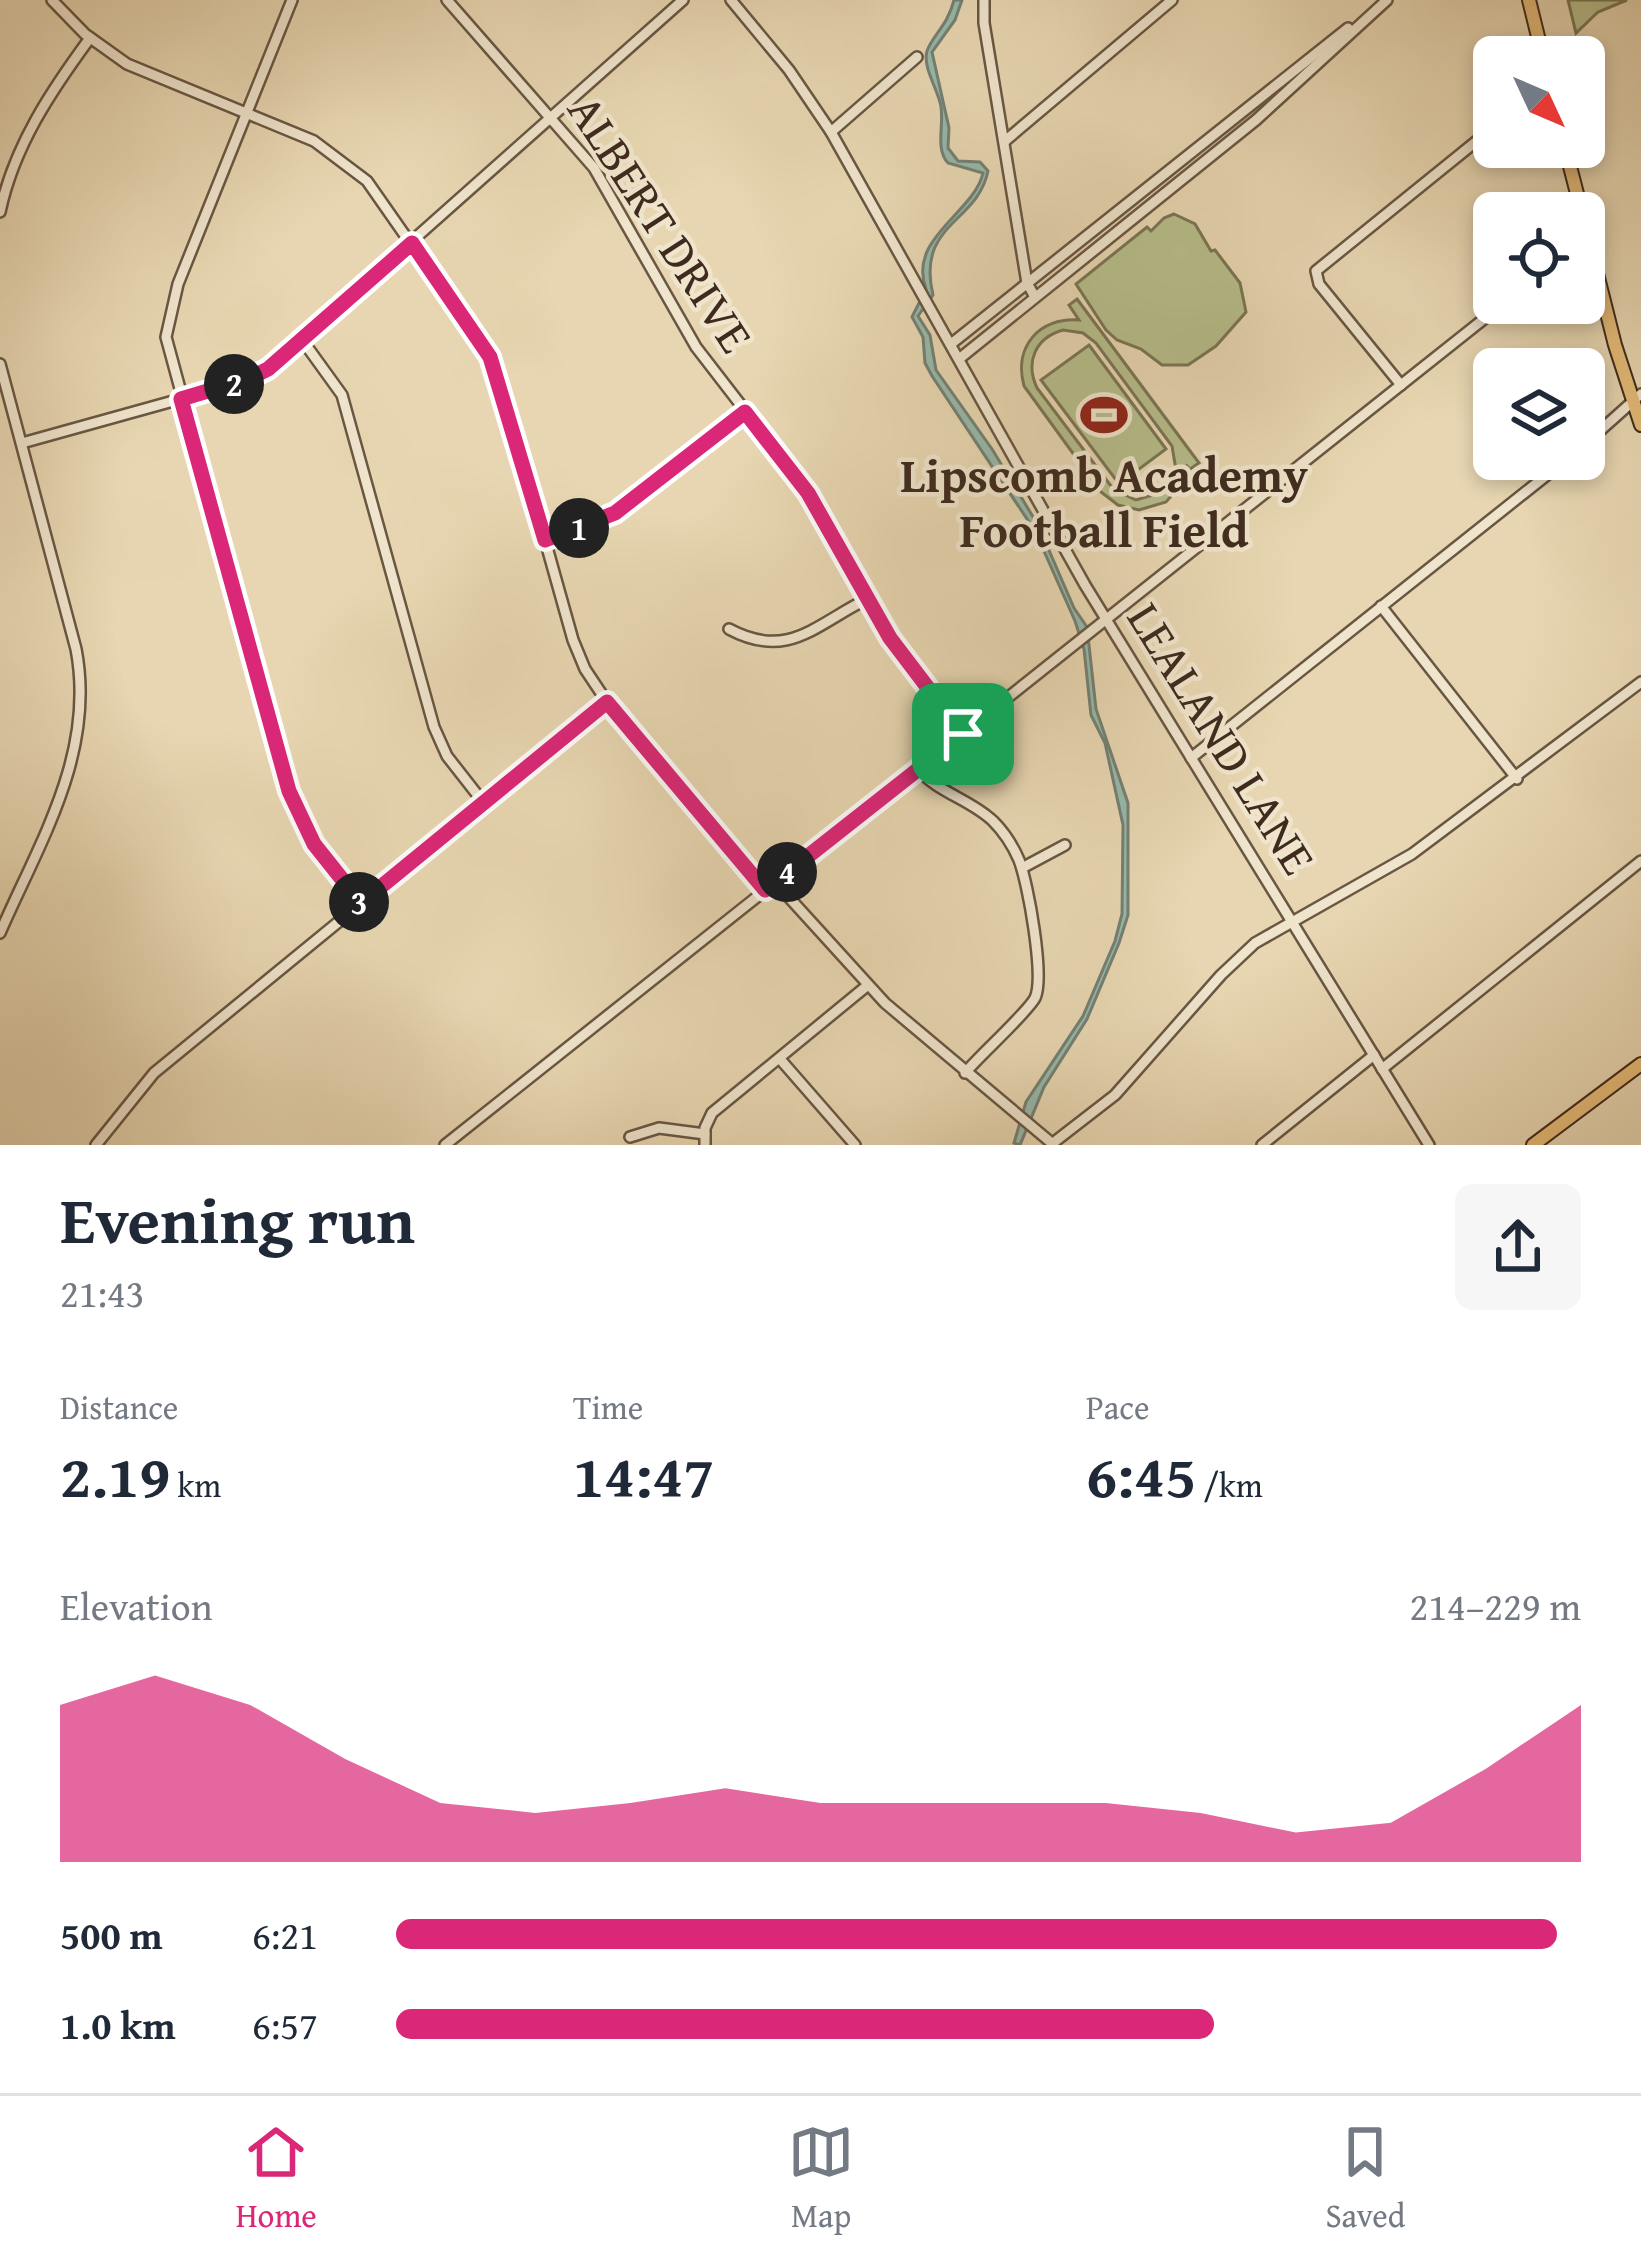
<!DOCTYPE html>
<html lang="en">
<head>
<meta charset="utf-8">
<style>
  :root { --surface:#fff; --page:#f6f6f7; --text:#1f2937; --muted:#747a83; --line:#e0e1e3; --accent:#db2777 }
  body { margin:0; font-family:"Gentium Book Plus",serif; background:var(--page); color:var(--text); height:100vh; display:flex; flex-direction:column; font-size:45px; white-space:nowrap }
  * { box-sizing:border-box; margin:0 }
  p { font-size:39px; color:var(--muted) }
  .icon { flex:none; width:66px; height:66px; fill:none; stroke:currentColor; stroke-width:2; stroke-linecap:round; stroke-linejoin:round }
  .map { position:relative; height:1145px; overflow:hidden }
  .panel { display:flex; flex-direction:column; background:var(--surface); flex:1 }
  .panel>* { flex:none }
  .needle { width:78px; rotate:134deg }
  .fabs { position:absolute; left:1473px; top:36px; display:grid; gap:24px }
  .fabs a { display:grid; place-items:center; width:132px; height:132px; border-radius:18px; background:var(--surface); box-shadow:0 6px 18px #0003; font-size:60px }
  .pin { position:absolute; display:grid; place-items:center; width:102px; height:102px; color:#fff; margin:-51px; border-radius:24px; box-shadow:0 6px 18px #0006 }
  .km { position:absolute; width:60px; height:60px; margin:-30px; border-radius:50%; background:#222; color:#fff; font-size:33px; line-height:60px; text-align:center }
  .round { display:grid; place-items:center; flex:none; width:126px; height:126px; border-radius:18px; background:var(--page) }
  .overview { display:flex; align-items:center; justify-content:space-between; height:204px; padding:0 60px }
  h1 { font-size:66px; font-weight:700; line-height:90px }
  .metrics { display:grid; grid-template-columns:repeat(3,1fr); gap:18px; height:204px; padding:12px 60px }
  .metrics div { display:grid; align-content:center }
  .metrics b { font-size:60px; font-weight:700 }
  .metrics small { font-size:33px; font-weight:400 }
  .metrics p { font-size:33px }
  .chart { height:336px; padding:24px 60px }
  .chart p { display:flex; justify-content:space-between }
  .chart svg { width:100%; height:216px; margin-top:12px; fill:var(--accent); opacity:.7 }
  ul { padding:0 60px; list-style:none; font-size:39px }
  li { display:grid; grid-template-columns:192px 144px 1fr; align-items:center; height:90px }
  li i { height:30px; border-radius:15px; background:var(--accent) }
  .menu { display:flex; justify-content:space-around; align-items:center; height:168px; border-top:3px solid var(--line); background:var(--surface); font-size:33px; color:var(--muted) }
  .menu a { display:grid; justify-items:center; gap:6px }
  .menu .on { color:var(--accent) }
  .map>svg:first-child { display:block }
  .green { fill:#b6bd8b; stroke:#7a7454; stroke-width:3; fill-rule:evenodd }
  .water { fill:#97b9ab; stroke:#748073; stroke-width:3 }
  .lines { fill:none; stroke-linecap:round; stroke-linejoin:round }
  .minor-casing { stroke:#695643; stroke-width:14 }
  .major-casing { stroke:#3f2b1e; stroke-width:16 }
  .minor { stroke:#efe4cc; stroke-width:9 }
  .major { stroke:#e4bb78; stroke-width:12 }
  .route-casing { stroke:#fff; stroke-width:24 }
  .route { stroke:#db2777; stroke-width:15 }
  .labels { text-anchor:middle; stroke-width:9; stroke-linejoin:round; paint-order:stroke }
  .street-label { font-size:48px; fill:#3f2b1e; stroke:#efe4cc }
  .poi-label { font-size:48px; font-weight:bold; fill:#3f2b1e; stroke:#efe4cc }
</style>
</head>
<body>
<div class="map">
<svg width="1641" height="1145" viewBox="0 0 1641 1145">
  <rect width="100%" height="100%" fill="#e7d6b1"/>
  <filter id="stains"><feTurbulence type="fractalNoise" baseFrequency=".00167" numOctaves="4"/><feColorMatrix values="0 0 0 0 .2 0 0 0 0 .09 0 0 0 0 .02 0 0 0 .5 -.17"/></filter>
  <radialGradient id="worn" r=".72"><stop offset=".6" stop-color="#630" stop-opacity="0"/><stop offset="1" stop-color="#630" stop-opacity=".3"/></radialGradient>
  <g class="green">
    <path d="M1568 0H1627L1598 12 1576 33Z"/>
    <path d="M1174 214 1195 224 1211 251 1215 250 1240 283 1246 312 1216 346 1188 365H1162L1141 349 1117 340 1106 330 1076 284 1147 227 1151 231 1164 218Z"/>
    <path d="M1077 299 1199 463 1190 469 1187 466 1180 486 1166 502 1139 510 1118 505 1101 492 1024 386C1013 346 1040 317 1079 320L1069 305ZM1063 330 1083 333 1096 343 1172 446 1176 470 1160 493 1136 500 1114 490 1037 388C1025 362 1035 338 1063 330Z"/>
    <path d="M1089 345 1166 449 1119 484 1041 380Z"/>
  </g>
  <path class="water" d="M954 0H962L955 20 932 52 949 128 948 148 958 161 980 162 988 171C977 224 916 223 933 295L918 316 930 335 936 370 992 449 1038 525 1074 608 1087 627 1096 709 1128 803V915L1119 943 1087 1019 1044 1087 1020 1145 1014 1143 1026 1102 1083 1016 1115 941 1122 914 1123 825 1105 743 1091 715 1084 649 1075 621 1035 531 932 376 925 363 923 337 912 317 926 289C907 238 974 213 983 173L948 163C935 149 944 126 941 107 939 91 922 67 927 51 932 36 948 25 954 0Z"/>
  <g class="lines">
    <defs>
      <g id="minor">
        <path d="M52 0 85 34 127 64 314 141 367 181 490 357 506 401 573 640 585 669 607 702 765 890"/>
        <path d="M292 0 178 284 166 337 289 791 314 844 361 903"/>
        <path d="M447 0 594 168 696 347 808 492 889 638 963 733"/>
        <path d="M731 0 789 70 831 132 1085 585 1429 1145"/>
        <path d="M984 0V23L1027 283 1035 297"/>
        <path d="M831 132 917 57"/>
        <path d="M1005 141 1172 0"/>
        <path d="M0 212C14 146 51 91 90 38"/>
        <path d="M303 341 342 395 434 727 447 756 483 802"/>
        <path d="M951 344 1348 28"/>
        <path d="M959 359 1256 120 1387 0"/>
        <path d="M0 364 76 649C96 753 40 841 0 933"/>
        <path d="M1401 385 1319 284 1316 271 1494 127"/>
        <path d="M22 443 220 388 268 369 683 0"/>
        <path d="M1584 445 1641 394"/>
        <path d="M545 540 615 513 745 412"/>
        <path d="M1381 606 1517 779"/>
        <path d="M729 629C787 660 814 626 865 600"/>
        <path d="M1191 758 1567 459"/>
        <path d="M917 768C938 793 970 799 993 821 1004 832 1013 846 1019 860 1028 883 1045 977 1035 998 1027 1013 980 1055 965 1073"/>
        <path d="M1022 868 1065 845"/>
        <path d="M775 882 885 1003 1054 1145"/>
        <path d="M780 1059 855 1145"/>
        <path d="M1382 1069 1641 861"/>
        <path d="M630 1137 659 1128 705 1134"/>
        <path d="M1053 1143 1115 1095 1221 975 1255 943 1412 854 1641 682"/>
        <path d="M96 1145 154 1073 607 702"/>
        <path d="M445 1145 1504 303"/>
        <path d="M705 1145V1128L712 1113 868 985"/>
        <path d="M1262 1145 1374 1055"/>
      </g>
      <g id="major">
        <path d="M1529 0 1543 57"/>
        <path d="M1565 147 1582 213"/>
        <path d="M1584 222 1615 345 1641 425"/>
        <path d="M1533 1145 1641 1064"/>
      </g>
    </defs>
    <use href="#minor" class="minor-casing"/>
    <use href="#major" class="major-casing"/>
    <use href="#minor" class="minor"/>
    <use href="#major" class="major"/>
  </g>
  <g class="lines">
    <defs>
      <path id="route" d="M412 243 490 357 545 540 615 513 745 412 808 493 890 638 963 734 765 890 607 702 361 903 314 844 289 791 181 399 248 379 268 369Z"/>
    </defs>
    <use href="#route" class="route-casing"/>
    <use href="#route" class="route"/>
  </g>
  <defs>
    <symbol id="stadium-bare" viewBox="-9 -9 18 18"><path d="M0-5a6.5 5 0 1 0 0 10a6.5 5 0 1 0 0-10ZM-3.5-1.8h7v3.6h-7Z" fill="#8f2418" stroke="#efe4cc" stroke-width="2.5" paint-order="stroke"/></symbol>
  </defs>
  <g fill-rule="evenodd">
    <use href="#stadium-bare" x="1071" y="382" width="66" height="66"/>
  </g>
  <g class="labels">
    <g class="street-label">
      <text transform="translate(661 223) rotate(57)" y="17">ALBERT DRIVE</text>
      <text transform="translate(1222 738) rotate(58)" y="17">LEALAND LANE</text>
    </g>
    <g class="poi-label">
      <text x="1104" y="492">Lipscomb Academy<tspan x="1104" dy="55">Football Field</tspan></text>
    </g>
  </g>
  <rect width="100%" height="100%" filter="url(#stains)"/>
  <rect width="100%" height="100%" fill="url(#worn)"/>
</svg>
<div class="fabs">
<a><svg class="needle" viewBox="-14 -14 28 28"><path d="M0-13l5 13h-10z" fill="#e53935"/><path d="M0 13l5-13h-10z" fill="#747a83"/></svg></a>
<a><svg class="icon" aria-label="locate" viewBox="0 0 24 24"><circle cx="12" cy="12" r="6"/><path d="M12 2v4M12 18v4M2 12h4M18 12h4"/></svg></a>
<a><svg class="icon" aria-label="layers" viewBox="0 0 24 24"><path d="M12 4l9 5-9 5-9-5zM3 14l9 5 9-5"/></svg></a>
</div>
<div class="pin" style="left:963px;top:734px;background:#1e9e55"><svg class="icon" aria-label="arrive" viewBox="0 0 24 24"><path d="M6 21V4h12l-3 4 3 4H6"/></svg></div>
<b class="km" style="left:579px;top:528px">1</b>
<b class="km" style="left:234px;top:384px">2</b>
<b class="km" style="left:359px;top:902px">3</b>
<b class="km" style="left:787px;top:872px">4</b>
</div>
<section class="panel">
<div class="overview"><div><h1>Evening run</h1><p>21:43</p></div><a class="round"><svg class="icon" aria-label="share" viewBox="0 0 24 24"><path d="M12 15V3M7 8l5-5 5 5M5 13v7h14v-7"/></svg></a></div>
<div class="metrics">
<div><p>Distance</p><b>2.19<small> km</small></b></div>
<div><p>Time</p><b>14:47</b></div>
<div><p>Pace</p><b>6:45<small> /km</small></b></div>
</div>
<div class="chart"><p><span>Elevation</span>214–229 m</p>
<svg viewBox="0 0 160 44" preserveAspectRatio="none"><path d="M0 44V12L10 6L20 12L30 23L40 32L50 34L60 32L70 29L80 32L90 32L100 32L110 32L120 34L130 38L140 36L150 25L160 12V44z"/></svg>
</div>
<ul>
<li><b>500 m</b>6:21<i style="width:98%"></i></li>
<li><b>1.0 km</b>6:57<i style="width:69%"></i></li>
</ul>
</section>
<nav class="menu">
<a class="on"><svg class="icon" aria-label="home" viewBox="0 0 24 24"><path d="M3 11l9-7 9 7M6 9v11h12V9"/></svg>Home</a>
<a><svg class="icon" aria-label="map" viewBox="0 0 24 24"><path d="M3 6l6-2 6 2 6-2v14l-6 2-6-2-6 2zM9 4v14M15 6v14"/></svg>Map</a>
<a><svg class="icon" aria-label="saved" viewBox="0 0 24 24"><path d="M7 4h10v16l-5-4-5 4z"/></svg>Saved</a>
</nav>
</body>
</html>
